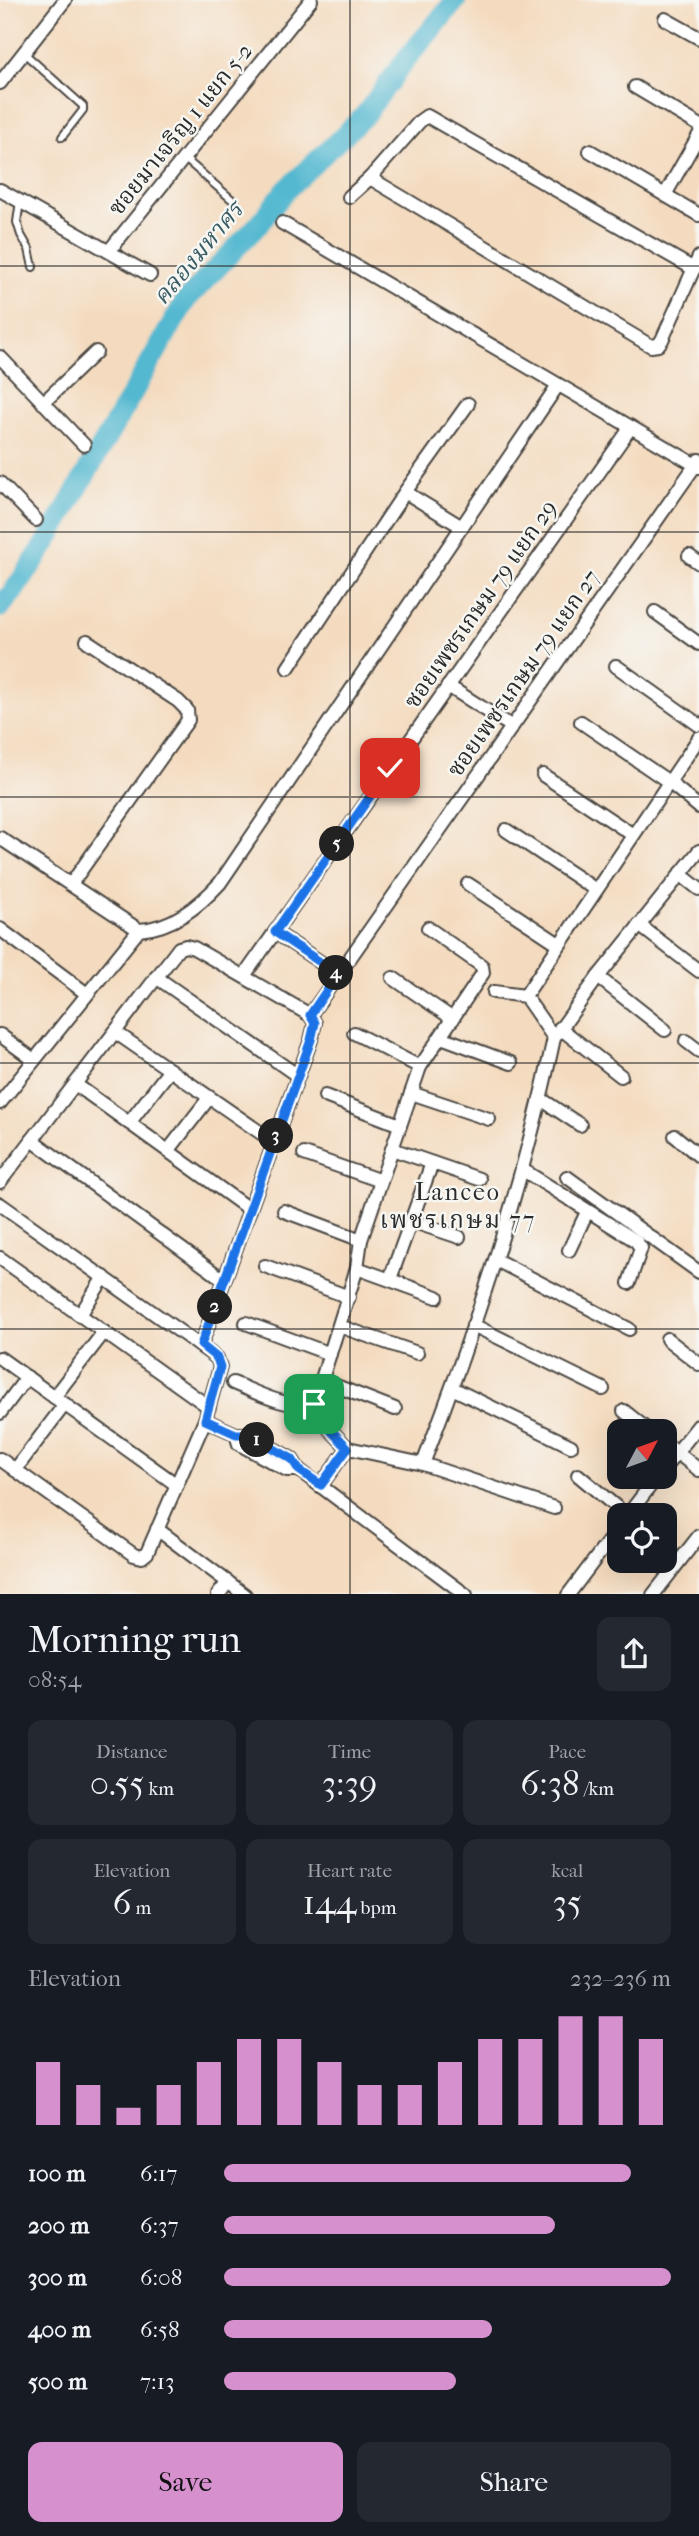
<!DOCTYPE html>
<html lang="en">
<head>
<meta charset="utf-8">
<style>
  :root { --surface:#171b24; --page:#242831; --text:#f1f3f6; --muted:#9ea1a6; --accent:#d690ce }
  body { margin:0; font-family:"IM FELL French Canon","Noto Serif Thai",serif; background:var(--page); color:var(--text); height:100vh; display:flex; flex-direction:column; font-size:26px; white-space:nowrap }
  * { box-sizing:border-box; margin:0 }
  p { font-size:23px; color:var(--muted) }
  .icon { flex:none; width:38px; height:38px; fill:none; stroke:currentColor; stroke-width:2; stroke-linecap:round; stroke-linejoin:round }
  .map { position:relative; height:1594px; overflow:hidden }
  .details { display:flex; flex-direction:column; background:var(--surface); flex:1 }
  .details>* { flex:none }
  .needle { width:46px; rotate:49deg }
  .buttons { position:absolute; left:607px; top:1419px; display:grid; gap:14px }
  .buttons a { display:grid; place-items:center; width:70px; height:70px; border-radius:14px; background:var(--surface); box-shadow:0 7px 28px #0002; font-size:35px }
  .pin { position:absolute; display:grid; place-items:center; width:60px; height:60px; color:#fff; margin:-30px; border-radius:14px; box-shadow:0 4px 10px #0006 }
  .km { position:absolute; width:35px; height:35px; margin:-18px; border-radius:50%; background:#222; color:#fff; font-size:19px; line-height:35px; text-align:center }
  .round { display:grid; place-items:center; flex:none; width:74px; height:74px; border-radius:14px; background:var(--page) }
  .summary { display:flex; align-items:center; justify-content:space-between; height:119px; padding:0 28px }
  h1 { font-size:38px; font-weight:600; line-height:52px }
  .stats { display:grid; grid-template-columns:repeat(3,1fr); gap:10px; height:119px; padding:7px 28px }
  .stats div { display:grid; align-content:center; border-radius:14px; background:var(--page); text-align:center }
  .stats b { font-size:35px; font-weight:600 }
  .stats small { font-size:19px; font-weight:400 }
  .stats p { font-size:19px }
  .chart { height:196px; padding:14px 28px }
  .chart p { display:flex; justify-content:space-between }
  .chart svg { width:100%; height:126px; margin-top:7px; stroke:var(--accent); stroke-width:6 }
  .cta { display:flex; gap:14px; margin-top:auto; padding:14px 28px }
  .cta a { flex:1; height:80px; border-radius:14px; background:var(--accent); color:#111; font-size:28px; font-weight:600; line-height:80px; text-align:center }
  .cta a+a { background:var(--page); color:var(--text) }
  ul { padding:0 28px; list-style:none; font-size:23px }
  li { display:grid; grid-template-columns:112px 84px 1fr; align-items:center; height:52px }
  li i { height:18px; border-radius:9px; background:var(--accent) }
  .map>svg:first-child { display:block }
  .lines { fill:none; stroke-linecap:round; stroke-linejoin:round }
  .river { stroke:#52b8d0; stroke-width:21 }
  .lane-casing { stroke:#494541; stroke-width:10 }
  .street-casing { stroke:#494541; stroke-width:16 }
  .lane { stroke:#fff; stroke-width:6 }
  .street { stroke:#fff; stroke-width:12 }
  .route-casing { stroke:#fff; stroke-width:14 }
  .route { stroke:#1a73e8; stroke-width:9 }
  .grid { fill:none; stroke:#2b2b2b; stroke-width:2; stroke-opacity:0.55 }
  .labels { text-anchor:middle; stroke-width:5; stroke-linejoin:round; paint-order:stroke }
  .street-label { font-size:23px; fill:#2b2b2b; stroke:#f6f6f2 }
  .water-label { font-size:24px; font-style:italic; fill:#395c65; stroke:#f6f6f2 }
  .neighbourhood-label { font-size:24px; letter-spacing:2px; fill:#2b2b2b; stroke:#f6f6f2 }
</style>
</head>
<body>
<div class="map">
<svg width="699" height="1595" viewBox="0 0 699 1595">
  <rect width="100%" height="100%" fill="#f6f6f2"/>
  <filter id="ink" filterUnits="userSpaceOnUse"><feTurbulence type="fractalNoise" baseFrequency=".0143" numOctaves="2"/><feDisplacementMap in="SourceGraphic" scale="14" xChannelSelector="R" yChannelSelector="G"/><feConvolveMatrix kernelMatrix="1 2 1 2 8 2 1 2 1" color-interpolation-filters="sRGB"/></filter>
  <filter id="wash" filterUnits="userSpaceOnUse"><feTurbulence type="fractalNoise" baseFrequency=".00686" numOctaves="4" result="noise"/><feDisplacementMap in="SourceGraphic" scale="28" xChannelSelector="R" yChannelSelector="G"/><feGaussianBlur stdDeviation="1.57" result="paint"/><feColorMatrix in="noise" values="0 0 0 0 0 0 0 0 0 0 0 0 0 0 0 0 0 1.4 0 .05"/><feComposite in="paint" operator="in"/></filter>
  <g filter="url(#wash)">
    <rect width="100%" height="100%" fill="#f4dbbf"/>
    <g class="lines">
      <path class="river" d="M0 607 13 592 45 545 186 300 259 224 285 191 364 116 404 62 456 0"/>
    </g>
  </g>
  <g filter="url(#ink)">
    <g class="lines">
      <defs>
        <g id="lane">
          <path d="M24 53 83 106V110L62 137"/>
          <path d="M184 158 236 203"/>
          <path d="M20 201 17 222 21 235 29 249 33 267"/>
        </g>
        <g id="street">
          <path d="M665 19 699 38"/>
          <path d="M0 83 65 0"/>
          <path d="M635 87 699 125"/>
          <path d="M590 151 699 215"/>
          <path d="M370 178 651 346 658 345 662 340 699 257"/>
          <path d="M0 190 150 275"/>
          <path d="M665 195 699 135"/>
          <path d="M349 197 370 178 420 121 427 116 694 269"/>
          <path d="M282 223 699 467"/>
          <path d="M109 251 311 0"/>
          <path d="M0 357 84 445"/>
          <path d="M43 403 96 352"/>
          <path d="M0 483 36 520"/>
          <path d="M405 492 462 527"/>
          <path d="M689 556 699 563"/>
          <path d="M655 612 699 644"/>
          <path d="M616 666 699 725"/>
          <path d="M288 668 405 492 468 404"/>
          <path d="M448 686 511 726"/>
          <path d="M581 722 669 782 699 807"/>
          <path d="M543 775 633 835"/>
          <path d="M506 830 596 890"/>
          <path d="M0 838 139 930"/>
          <path d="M680 874 699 889"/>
          <path d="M71 884 188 720 187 710 178 701 87 641"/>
          <path d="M468 884 559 944"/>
          <path d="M639 925 699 971"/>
          <path d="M0 929 87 994"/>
          <path d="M275 932 338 974"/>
          <path d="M244 976 631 427"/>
          <path d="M156 977 298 1076"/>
          <path d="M598 977 665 1030"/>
          <path d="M393 978 453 1019"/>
          <path d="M525 996 699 738"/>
          <path d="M310 1015 699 460"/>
          <path d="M560 1028 621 1076"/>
          <path d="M115 1032 274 1142"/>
          <path d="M354 1033 420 1067"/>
          <path d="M0 1035 34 1060"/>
          <path d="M441 1037 511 1063"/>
          <path d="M554 1038 598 977 699 851"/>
          <path d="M686 1041 699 1051"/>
          <path d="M75 1084 250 1210"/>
          <path d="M411 1093 489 1119"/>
          <path d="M325 1096 400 1125"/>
          <path d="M541 1099 580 1125"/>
          <path d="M0 1103 139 930C172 928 198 907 220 883L558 385"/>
          <path d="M129 1123 170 1070"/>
          <path d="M675 1136 699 1156"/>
          <path d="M32 1140 224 1280"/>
          <path d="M392 1149 479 1179"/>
          <path d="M168 1151 209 1098"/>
          <path d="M304 1154 381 1181"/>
          <path d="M523 1170 636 1241 641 1248 629 1283"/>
          <path d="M567 1177 699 1272"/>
          <path d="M0 1182 179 948 186 946 194 948 310 1015 315 1023 311 1040 201 1345"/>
          <path d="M0 1204 217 1358 220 1367 205 1420"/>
          <path d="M284 1211 361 1240"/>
          <path d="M411 1221 459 1237"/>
          <path d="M569 1250 587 1212"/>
          <path d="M0 1258 209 1407"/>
          <path d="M496 1260 629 1329"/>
          <path d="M265 1266 349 1297"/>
          <path d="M357 1268 437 1297"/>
          <path d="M390 1279 432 1163"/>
          <path d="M80 1315 104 1277"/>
          <path d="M246 1323 330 1354"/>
          <path d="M473 1325 603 1389"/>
          <path d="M339 1326 417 1353"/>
          <path d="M667 1339 699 1364"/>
          <path d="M0 1358 177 1485"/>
          <path d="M321 1380 395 1409"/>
          <path d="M233 1383C260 1394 285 1408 314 1404"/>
          <path d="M452 1388 571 1446"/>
          <path d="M54 1397 104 1332"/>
          <path d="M624 1411 650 1432"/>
          <path d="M0 1413 27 1377"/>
          <path d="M236 1434 239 1444 287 1470H299"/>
          <path d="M665 1443 699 1470"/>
          <path d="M348 1448 423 1464C477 1325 523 1184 554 1038L525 996 494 992"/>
          <path d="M0 1459 134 1555 142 1557 147 1553 205 1420 236 1434H247L292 1459 299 1470 466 1595"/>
          <path d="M423 1464 554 1508"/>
          <path d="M665 1467 699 1425"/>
          <path d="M15 1470 65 1404"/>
          <path d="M578 1475 627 1516"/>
          <path d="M321 1485 348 1448 317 1416 314 1404 357 1268 361 1240 420 1067 483 973 482 966 428 928"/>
          <path d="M627 1516 657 1477"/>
          <path d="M157 1529 245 1595"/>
          <path d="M665 1547 670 1551"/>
          <path d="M218 1595 228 1582"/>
          <path d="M568 1595 620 1526"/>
          <path d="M653 1595 699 1536"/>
        </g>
      </defs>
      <use href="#lane" class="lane-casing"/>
      <use href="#street" class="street-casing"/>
      <use href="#lane" class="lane"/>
      <use href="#street" class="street"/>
    </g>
  </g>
  <g class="lines" filter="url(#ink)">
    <defs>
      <path id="route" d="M314 1404 317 1416 348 1448 321 1485 299 1470 292 1459 247 1434H236L205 1420 220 1367 217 1358 201 1345 311 1040 315 1023 310 1015 338 974 275 932 390 768"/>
    </defs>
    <use href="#route" class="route-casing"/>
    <use href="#route" class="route"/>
  </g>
  <path class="grid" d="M350 0V1595M0 266H699M0 532H699M0 797H699M0 1063H699M0 1329H699"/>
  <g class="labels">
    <g class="street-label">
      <text transform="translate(180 129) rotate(-51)" y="8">ซอยมาเจริญ 1 แยก 5-2</text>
      <text transform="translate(480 604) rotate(-55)" y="8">ซอยเพชรเกษม 79 แยก 29</text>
      <text transform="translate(523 673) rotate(-55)" y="8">ซอยเพชรเกษม 79 แยก 27</text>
    </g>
    <g class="water-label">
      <text transform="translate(198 253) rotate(-50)" y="8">คลองมหาศร</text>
    </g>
    <g class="neighbourhood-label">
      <text x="458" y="1200">Lanceo<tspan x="458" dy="28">เพชรเกษม 77</tspan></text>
    </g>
  </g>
</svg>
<div class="buttons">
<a><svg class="needle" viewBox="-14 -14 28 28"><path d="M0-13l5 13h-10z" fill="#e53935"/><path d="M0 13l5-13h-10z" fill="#9ea1a6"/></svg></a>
<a><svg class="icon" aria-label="locate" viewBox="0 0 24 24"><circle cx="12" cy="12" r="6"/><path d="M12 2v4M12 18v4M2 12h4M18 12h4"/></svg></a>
</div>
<div class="pin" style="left:314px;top:1404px;background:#1e9e55"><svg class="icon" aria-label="arrive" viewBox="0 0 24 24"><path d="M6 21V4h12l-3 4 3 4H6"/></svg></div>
<div class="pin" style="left:390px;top:768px;background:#d93025"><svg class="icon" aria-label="check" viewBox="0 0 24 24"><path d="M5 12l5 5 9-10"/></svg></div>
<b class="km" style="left:257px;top:1440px">1</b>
<b class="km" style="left:215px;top:1307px">2</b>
<b class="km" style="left:276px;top:1136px">3</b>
<b class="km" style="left:336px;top:973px">4</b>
<b class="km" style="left:337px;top:844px">5</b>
</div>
<section class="details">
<div class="summary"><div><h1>Morning run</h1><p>08:54</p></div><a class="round"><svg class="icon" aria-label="share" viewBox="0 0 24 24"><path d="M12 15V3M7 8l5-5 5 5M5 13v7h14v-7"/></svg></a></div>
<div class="stats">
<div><p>Distance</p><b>0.55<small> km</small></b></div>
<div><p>Time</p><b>3:39</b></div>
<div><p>Pace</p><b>6:38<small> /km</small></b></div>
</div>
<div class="stats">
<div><p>Elevation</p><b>6<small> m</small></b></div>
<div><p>Heart rate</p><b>144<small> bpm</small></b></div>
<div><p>kcal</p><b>35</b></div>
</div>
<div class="chart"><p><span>Elevation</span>232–236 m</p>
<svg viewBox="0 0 160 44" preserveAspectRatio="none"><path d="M5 44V22M15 44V30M25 44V38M35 44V30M45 44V22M55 44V14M65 44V14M75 44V22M85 44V30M95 44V30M105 44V22M115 44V14M125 44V14M135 44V6M145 44V6M155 44V14"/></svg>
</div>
<ul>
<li><b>100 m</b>6:17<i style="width:91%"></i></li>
<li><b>200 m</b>6:37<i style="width:74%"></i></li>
<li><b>300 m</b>6:08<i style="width:100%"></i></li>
<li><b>400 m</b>6:58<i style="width:60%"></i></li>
<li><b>500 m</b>7:13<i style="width:52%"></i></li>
</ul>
<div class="cta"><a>Save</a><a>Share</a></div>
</section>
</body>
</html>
